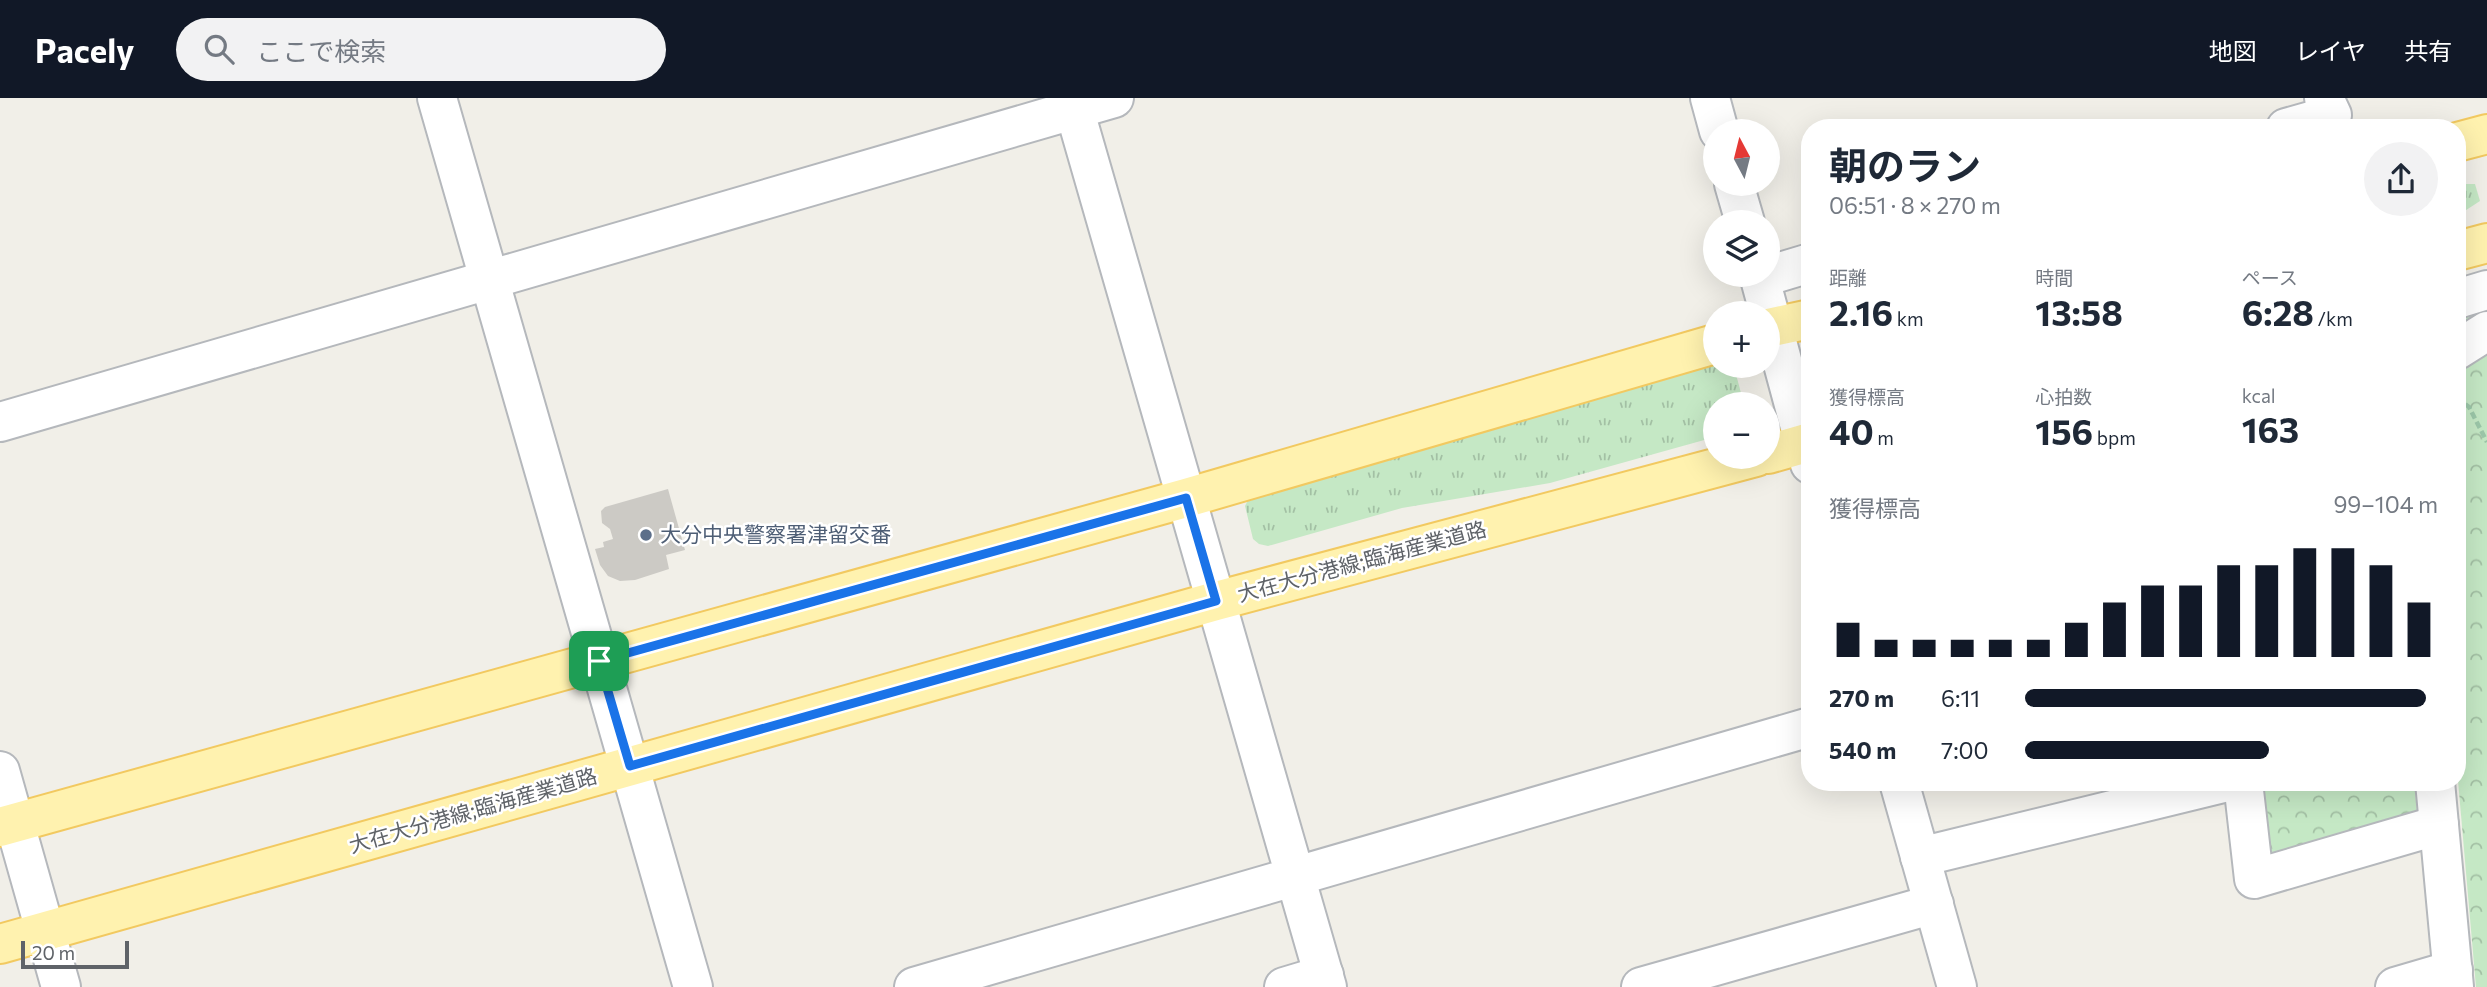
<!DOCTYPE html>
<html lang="ja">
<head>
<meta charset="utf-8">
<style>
  :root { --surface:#fff; --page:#f2f2f3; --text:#1f2937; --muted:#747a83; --accent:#111827 }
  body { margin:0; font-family:Commissioner,"Noto Sans JP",sans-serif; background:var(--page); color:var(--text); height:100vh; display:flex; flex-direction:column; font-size:26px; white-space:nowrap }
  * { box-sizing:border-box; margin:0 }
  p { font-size:23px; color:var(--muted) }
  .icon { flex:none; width:38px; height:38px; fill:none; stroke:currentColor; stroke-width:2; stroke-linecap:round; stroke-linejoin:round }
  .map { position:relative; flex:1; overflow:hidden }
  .details { position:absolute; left:1801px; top:21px; width:665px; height:672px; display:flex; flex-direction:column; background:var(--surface); border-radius:28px; box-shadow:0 7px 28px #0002 }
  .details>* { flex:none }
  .needle { width:46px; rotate:353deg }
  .tools { position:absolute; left:1703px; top:21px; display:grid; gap:14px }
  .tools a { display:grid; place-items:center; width:77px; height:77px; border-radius:50%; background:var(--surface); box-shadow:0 7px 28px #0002; font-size:35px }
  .scale { position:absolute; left:21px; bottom:18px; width:108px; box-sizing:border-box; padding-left:7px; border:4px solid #5f6368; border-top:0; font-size:19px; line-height:24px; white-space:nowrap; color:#5f6368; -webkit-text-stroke:5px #fff; paint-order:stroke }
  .pin { position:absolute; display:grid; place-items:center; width:60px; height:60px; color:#fff; margin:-30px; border-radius:14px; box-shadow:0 4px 10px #0006 }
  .round { display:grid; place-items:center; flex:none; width:74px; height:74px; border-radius:37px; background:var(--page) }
  .head { display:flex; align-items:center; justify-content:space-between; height:119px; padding:0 28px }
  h1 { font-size:38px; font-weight:700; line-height:52px }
  .stats { display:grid; grid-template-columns:repeat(3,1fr); gap:10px; height:119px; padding:7px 28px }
  .stats div { display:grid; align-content:center }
  .stats b { font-size:35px; font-weight:700 }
  .stats small { font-size:19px; font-weight:400 }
  .stats p { font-size:19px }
  .chart { height:196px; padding:14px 28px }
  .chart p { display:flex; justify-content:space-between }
  .chart svg { width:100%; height:126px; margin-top:7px; stroke:var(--accent); stroke-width:6 }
  ul { padding:0 28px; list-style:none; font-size:23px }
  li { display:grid; grid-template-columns:112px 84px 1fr; align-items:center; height:52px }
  li i { height:18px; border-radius:9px; background:var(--accent) }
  header { display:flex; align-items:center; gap:42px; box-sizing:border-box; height:98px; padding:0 35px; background:var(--accent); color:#fff }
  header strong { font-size:33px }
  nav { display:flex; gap:38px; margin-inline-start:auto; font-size:24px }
  .search { width:490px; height:63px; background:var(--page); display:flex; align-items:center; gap:18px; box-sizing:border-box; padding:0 24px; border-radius:38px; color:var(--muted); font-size:26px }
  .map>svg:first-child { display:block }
  .grass { fill:url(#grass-tufts) }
  .park { fill:url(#park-crowns) }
  .pier { fill:#f1efe8 }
  .building { fill:#cccac5 }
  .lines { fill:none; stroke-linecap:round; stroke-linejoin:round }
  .minor-casing { stroke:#b5b8bc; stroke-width:42 }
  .major-casing { stroke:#f2c960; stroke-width:42 }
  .path { stroke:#9cc7a9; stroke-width:4.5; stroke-dasharray:7 3.5; stroke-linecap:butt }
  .minor { stroke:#fff; stroke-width:38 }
  .major { stroke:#fff2af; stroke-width:38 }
  .route-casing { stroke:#fff; stroke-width:14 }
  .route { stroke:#1a73e8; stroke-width:9 }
  .service-dot { fill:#5c6f8a; stroke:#fff; stroke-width:2.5 }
  .labels { text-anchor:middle; stroke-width:5; stroke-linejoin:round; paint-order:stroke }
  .service-label { font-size:21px; fill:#4e5e75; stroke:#fff; text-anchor:start }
  .street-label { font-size:21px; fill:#5f6368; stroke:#fff }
</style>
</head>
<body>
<header>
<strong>Pacely</strong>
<div class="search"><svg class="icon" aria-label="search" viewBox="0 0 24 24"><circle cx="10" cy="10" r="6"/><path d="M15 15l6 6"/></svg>ここで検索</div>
<nav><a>地図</a><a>レイヤ</a><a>共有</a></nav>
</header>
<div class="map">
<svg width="2487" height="889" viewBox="0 0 2487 889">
  <defs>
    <pattern id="grass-tufts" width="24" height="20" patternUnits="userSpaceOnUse" patternTransform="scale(1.75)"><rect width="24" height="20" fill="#c5e8c5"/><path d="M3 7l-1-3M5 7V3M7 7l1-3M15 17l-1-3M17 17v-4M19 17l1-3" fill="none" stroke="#a3c0a4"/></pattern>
    <pattern id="park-crowns" width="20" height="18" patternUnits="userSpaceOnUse" patternTransform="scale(1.75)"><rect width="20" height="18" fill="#c5e8c5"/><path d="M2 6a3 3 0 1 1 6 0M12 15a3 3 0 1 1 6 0" fill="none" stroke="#a3c0a4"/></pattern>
  </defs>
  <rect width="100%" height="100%" fill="#f1efe8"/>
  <g class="grass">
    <path d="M2457 86H2475L2480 103 2457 118Z"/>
    <path d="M1715 267 1734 269 1744 306H1715V339L1550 385 1402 410 1268 448 1259 446 1253 441 1245 408 1249 400 1255 396Z"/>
  </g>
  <g class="park">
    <path d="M2487 201V889H2476L2457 671V209Z"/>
    <path d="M2255 684H2414L2417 713 2406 728 2272 766Z"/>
  </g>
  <path class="pier" d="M2461 0H2487V73L2484 71Z"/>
  <path class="building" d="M668 391 685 452 666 457 669 471 635 482 620 483 608 478 600 467 595 451 604 449 603 444 613 441 610 431 602 425 601 413 605 409Z"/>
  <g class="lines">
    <defs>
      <g id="minor">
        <path d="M437 0 693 889"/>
        <path d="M1071 0 1327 889"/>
        <path d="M1710 0 1719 33"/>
        <path d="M2286 30 2332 17 2324 0"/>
        <path d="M1734 86 1745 124"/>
        <path d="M1759 177 1810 366"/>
        <path d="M1760 180 1810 165"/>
        <path d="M2457 201 2487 192"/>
        <path d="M2457 252 2487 233"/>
        <path d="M0 324 1114 0"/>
        <path d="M0 673 61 889"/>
        <path d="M1899 684 1957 889"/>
        <path d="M2243 684 2254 781 2439 727"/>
        <path d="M2435 684 2454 889"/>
        <path d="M1920 759 2227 684"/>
        <path d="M914 889 1810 629"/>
        <path d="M1284 889 1324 877"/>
        <path d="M1641 889 1934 806"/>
        <path d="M2395 889 2453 872"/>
      </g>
      <g id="major">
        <path d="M2457 44 2487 36"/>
        <path d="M2457 153 2487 145"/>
        <path d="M1768 230 1810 221"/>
        <path d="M1768 356 1810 344"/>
        <path d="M0 729 1186 400 1715 246"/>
        <path d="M0 846 1216 503 1756 359"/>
      </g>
    </defs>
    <use href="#minor" class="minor-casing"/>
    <use href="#major" class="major-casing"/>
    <path class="path" d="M2457 300 2469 309 2487 344"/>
    <use href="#minor" class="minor"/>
    <use href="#major" class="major"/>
  </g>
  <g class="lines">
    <defs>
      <path id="route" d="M1186 400 1216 503 630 668 599 563Z"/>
    </defs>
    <use href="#route" class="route-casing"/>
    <use href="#route" class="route"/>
  </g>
  <circle class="service-dot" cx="646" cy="437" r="7"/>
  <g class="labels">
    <g class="service-label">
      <text x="660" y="444">大分中央警察署津留交番</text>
    </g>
    <g class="street-label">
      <text transform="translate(1362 464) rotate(-15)" y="7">大在大分港線;臨海産業道路</text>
      <text transform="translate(473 713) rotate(-16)" y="7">大在大分港線;臨海産業道路</text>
    </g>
  </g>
</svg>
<div class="tools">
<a><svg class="needle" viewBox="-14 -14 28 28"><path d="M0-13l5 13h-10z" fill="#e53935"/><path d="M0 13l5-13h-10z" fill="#747a83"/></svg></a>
<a><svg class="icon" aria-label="layers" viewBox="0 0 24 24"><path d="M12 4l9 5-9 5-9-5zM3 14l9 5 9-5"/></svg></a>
<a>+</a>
<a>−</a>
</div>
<div class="scale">20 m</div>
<div class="pin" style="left:599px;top:563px;background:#1e9e55"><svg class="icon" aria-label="arrive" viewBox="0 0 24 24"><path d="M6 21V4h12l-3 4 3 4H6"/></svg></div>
<section class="details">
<div class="head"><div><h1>朝のラン</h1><p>06:51 · 8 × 270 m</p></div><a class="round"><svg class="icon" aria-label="share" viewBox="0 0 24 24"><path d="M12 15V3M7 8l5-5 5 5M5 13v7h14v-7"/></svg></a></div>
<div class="stats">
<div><p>距離</p><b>2.16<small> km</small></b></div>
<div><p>時間</p><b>13:58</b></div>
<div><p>ペース</p><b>6:28<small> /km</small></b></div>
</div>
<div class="stats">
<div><p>獲得標高</p><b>40<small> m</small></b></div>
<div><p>心拍数</p><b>156<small> bpm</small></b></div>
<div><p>kcal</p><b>163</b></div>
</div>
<div class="chart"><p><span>獲得標高</span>99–104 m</p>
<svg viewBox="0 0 160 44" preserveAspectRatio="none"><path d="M5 44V32M15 44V38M25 44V38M35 44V38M45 44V38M55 44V38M65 44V32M75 44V25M85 44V19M95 44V19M105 44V12M115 44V12M125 44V6M135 44V6M145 44V12M155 44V25"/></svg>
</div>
<ul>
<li><b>270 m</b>6:11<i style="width:97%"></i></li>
<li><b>540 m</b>7:00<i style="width:59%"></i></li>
</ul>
</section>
</div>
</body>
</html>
